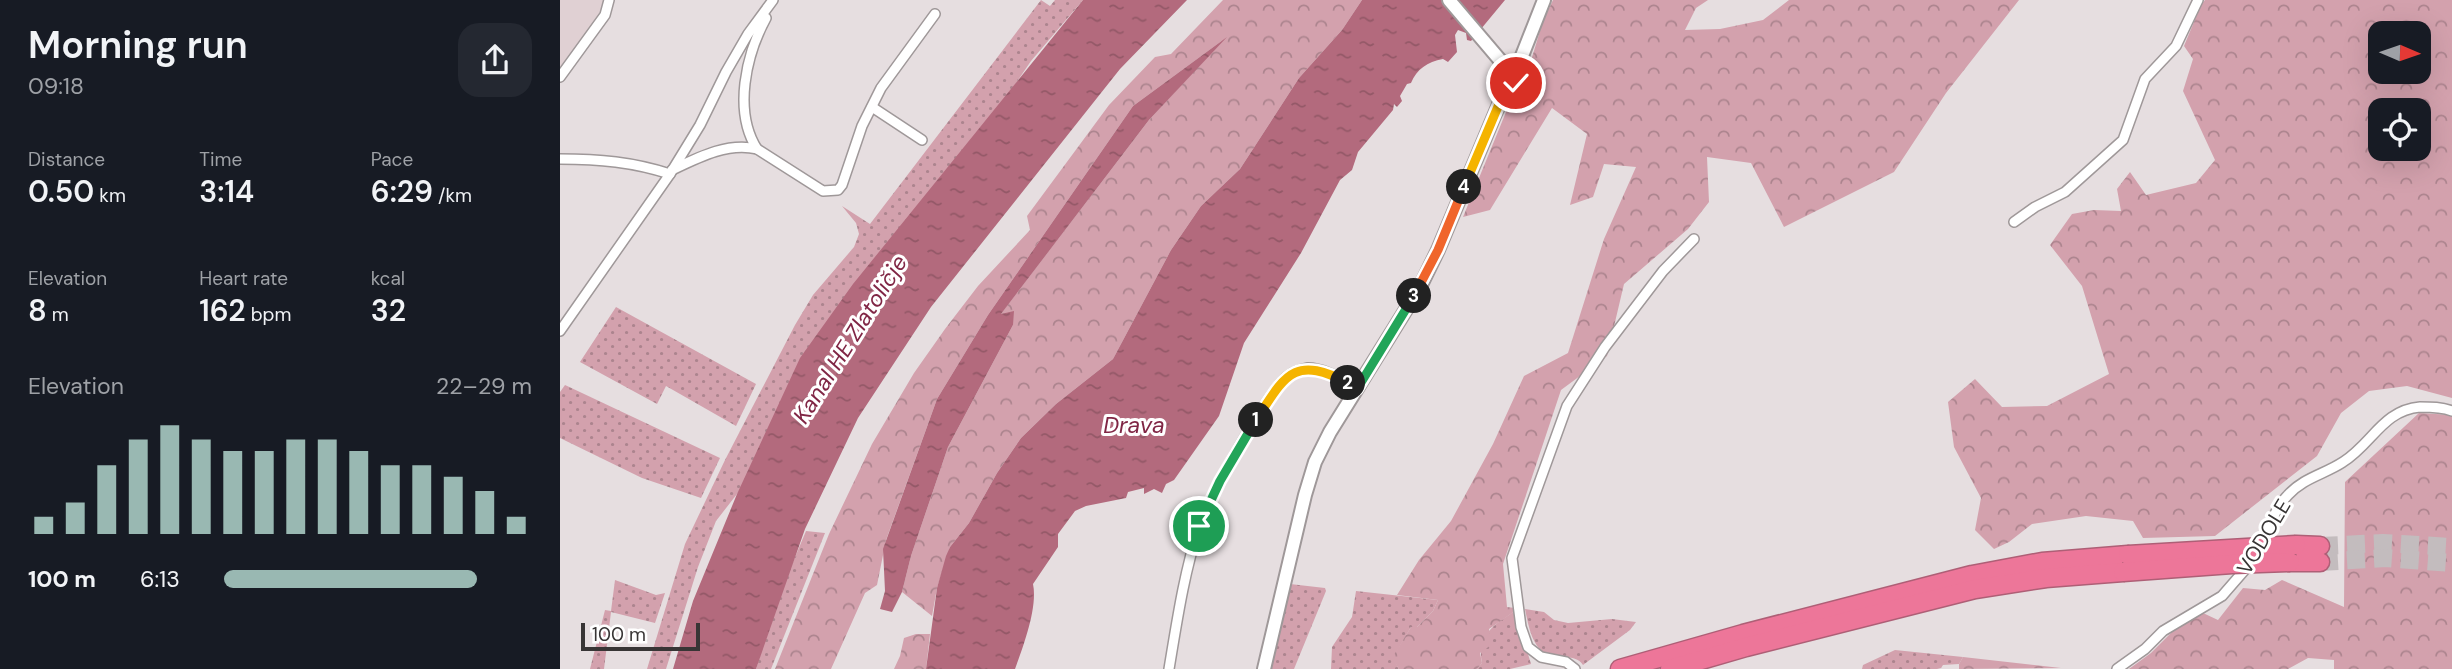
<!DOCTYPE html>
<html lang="en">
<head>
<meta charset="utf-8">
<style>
  :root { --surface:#171b24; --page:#242831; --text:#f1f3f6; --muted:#9ea1a6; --accent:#99b8b2 }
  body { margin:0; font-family:"DM Sans",sans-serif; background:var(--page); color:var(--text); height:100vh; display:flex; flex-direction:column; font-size:26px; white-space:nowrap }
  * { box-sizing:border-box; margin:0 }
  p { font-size:23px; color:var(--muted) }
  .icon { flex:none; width:38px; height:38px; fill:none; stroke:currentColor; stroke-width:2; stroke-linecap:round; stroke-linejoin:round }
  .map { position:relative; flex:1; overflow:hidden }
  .side { display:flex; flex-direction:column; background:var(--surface); width:560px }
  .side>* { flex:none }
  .needle { width:46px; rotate:92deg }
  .tools { position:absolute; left:1808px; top:21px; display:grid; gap:14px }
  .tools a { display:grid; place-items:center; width:63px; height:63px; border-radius:14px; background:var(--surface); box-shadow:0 7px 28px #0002; font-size:35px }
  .scale { position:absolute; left:21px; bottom:18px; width:119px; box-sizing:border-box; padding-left:7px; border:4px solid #383535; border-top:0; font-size:19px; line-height:24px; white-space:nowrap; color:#383535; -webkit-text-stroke:5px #fff; paint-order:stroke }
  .pin { position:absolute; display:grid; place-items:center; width:60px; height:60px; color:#fff; margin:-30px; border:4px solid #fff; border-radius:50%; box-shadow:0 2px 7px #0007 }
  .km { position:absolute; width:35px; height:35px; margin:-18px; border-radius:50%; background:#222; color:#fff; font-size:19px; line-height:35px; text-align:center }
  .round { display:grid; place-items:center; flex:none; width:74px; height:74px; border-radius:21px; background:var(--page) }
  .headline { display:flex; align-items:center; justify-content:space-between; height:119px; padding:0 28px }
  h1 { font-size:38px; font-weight:600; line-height:52px }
  .metrics { display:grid; grid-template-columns:repeat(3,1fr); gap:10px; height:119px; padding:7px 28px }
  .metrics div { display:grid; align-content:center }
  .metrics b { font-size:30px; font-weight:600 }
  .metrics small { font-size:19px; font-weight:400 }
  .metrics p { font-size:19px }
  .chart { height:196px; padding:14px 28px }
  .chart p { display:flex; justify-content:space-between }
  .chart svg { width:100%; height:126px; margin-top:7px; stroke:var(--accent); stroke-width:6 }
  ul { padding:0 28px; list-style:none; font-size:23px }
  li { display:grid; grid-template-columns:112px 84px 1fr; align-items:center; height:52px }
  li i { height:18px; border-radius:9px; background:var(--accent) }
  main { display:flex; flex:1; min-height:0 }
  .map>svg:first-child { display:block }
  .built { fill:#e0d0d3 }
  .grass { fill:url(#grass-dots) }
  .forest { fill:url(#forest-crowns); fill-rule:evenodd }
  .water { fill:url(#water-ripples) }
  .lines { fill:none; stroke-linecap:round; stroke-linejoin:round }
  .highway-tunnel { stroke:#c3bcbe; stroke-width:18; stroke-dasharray:18 9; stroke-linecap:butt }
  .street-casing { stroke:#9f9899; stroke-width:12 }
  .secondary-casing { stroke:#9f9899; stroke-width:16 }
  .highway-casing { stroke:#ae5f76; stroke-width:21 }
  .street { stroke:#fff; stroke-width:9 }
  .secondary { stroke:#fff; stroke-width:12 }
  .highway { stroke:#ed7699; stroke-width:18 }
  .highway-bridge-casing { stroke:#ae5f76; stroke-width:21; stroke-linecap:butt }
  .highway-bridge { stroke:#ed7699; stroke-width:18 }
  .split-1-casing { stroke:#fff; stroke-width:14 }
  .split-2-casing { stroke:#fff; stroke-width:14 }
  .split-3-casing { stroke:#fff; stroke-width:14 }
  .split-4-casing { stroke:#fff; stroke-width:14 }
  .split-5-casing { stroke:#fff; stroke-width:14 }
  .split-1 { stroke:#22a559; stroke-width:9 }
  .split-2 { stroke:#f5b400; stroke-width:9 }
  .split-3 { stroke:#22a559; stroke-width:9 }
  .split-4 { stroke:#f0652b; stroke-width:9 }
  .split-5 { stroke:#f5b400; stroke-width:9 }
  .labels { text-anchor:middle; stroke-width:6; stroke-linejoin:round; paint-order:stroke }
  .street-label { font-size:21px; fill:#383535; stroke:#fff }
  .water-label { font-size:23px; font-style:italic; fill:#802645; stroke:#fff }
</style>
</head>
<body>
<main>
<section class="side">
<div class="headline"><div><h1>Morning run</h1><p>09:18</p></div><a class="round"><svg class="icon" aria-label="share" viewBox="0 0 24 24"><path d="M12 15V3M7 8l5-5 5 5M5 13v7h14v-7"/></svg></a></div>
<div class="metrics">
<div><p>Distance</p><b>0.50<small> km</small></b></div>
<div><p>Time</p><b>3:14</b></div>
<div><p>Pace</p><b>6:29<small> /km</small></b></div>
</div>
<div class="metrics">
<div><p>Elevation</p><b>8<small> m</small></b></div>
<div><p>Heart rate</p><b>162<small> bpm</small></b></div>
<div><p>kcal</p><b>32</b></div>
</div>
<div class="chart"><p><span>Elevation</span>22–29 m</p>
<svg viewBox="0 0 160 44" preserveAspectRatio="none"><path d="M5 44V38M15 44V33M25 44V20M35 44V11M45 44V6M55 44V11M65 44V15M75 44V15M85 44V11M95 44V11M105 44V15M115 44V20M125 44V20M135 44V24M145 44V29M155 44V38"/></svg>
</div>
<ul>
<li><b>100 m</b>6:13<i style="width:82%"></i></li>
</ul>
</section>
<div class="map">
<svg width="1892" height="669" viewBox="0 0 1892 669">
  <defs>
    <pattern id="grass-dots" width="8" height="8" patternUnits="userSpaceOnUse" patternTransform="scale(1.75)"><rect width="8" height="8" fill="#d3a1ad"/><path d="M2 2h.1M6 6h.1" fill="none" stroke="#ac848e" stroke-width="1.8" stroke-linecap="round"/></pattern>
    <pattern id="forest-crowns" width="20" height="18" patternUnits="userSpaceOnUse" patternTransform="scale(1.75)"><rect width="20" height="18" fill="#d3a1ad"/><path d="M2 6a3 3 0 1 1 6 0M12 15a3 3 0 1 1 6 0" fill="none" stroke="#ac848e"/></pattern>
    <pattern id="water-ripples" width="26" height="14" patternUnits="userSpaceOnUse" patternTransform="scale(1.75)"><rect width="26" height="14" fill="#b36a7d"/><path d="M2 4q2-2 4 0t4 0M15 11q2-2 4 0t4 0" fill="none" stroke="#935867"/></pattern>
  </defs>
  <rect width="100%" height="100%" fill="#e6dee0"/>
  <path class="built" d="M0 0H45L42 13 0 71Z"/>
  <g class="grass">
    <path d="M481 0 490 6 495 0H523L471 61 177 494 156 521 138 567 106 669H87L125 544 165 460 235 325 253 295 294 247 299 234 296 223 282 206 310 224Z"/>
    <path d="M56 307 196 384 176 426 106 386 97 404 20 362Z"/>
    <path d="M5 385 160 458 141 498 82 478 0 438V392Z"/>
    <path d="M246 531 265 533 211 669H196L217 600Z"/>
    <path d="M55 580 96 595 105 593 95 623 51 612 44 669H30L45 610 51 611Z"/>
    <path d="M730 584 765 588 766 591 734 669H710Z"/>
    <path d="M796 591 878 600 873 611 857 627H851L833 658 839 669H771L772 647 792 617Z"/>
    <path d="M965 609 984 612 994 620 1008 623 1052 619 1076 622 1070 630 1023 665C1015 652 994 661 982 651 971 642 968 623 965 609Z"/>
    <path d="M955 611 971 664 950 669H917L922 663C916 635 935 624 955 611Z"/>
    <path d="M1335 650 1403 657 1399 664 1383 665 1381 668 1377 669H1302L1303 665Z"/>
  </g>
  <g class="forest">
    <path d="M663 0H802L782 30 739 78 680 169 641 206 611 250 553 359 496 404 461 438 437 473 409 523 390 547 377 588 372 616 342 592 351 556 388 447 453 325 440 315 589 120 663 40 573 106 428 315 377 399 326 540 317 585 305 593 271 669H215L269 534 312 444 354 373 385 329 418 286 470 230 467 216 549 105 595 57 611 54Z"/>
    <path d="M993 0H1148L1136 8 1125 30 1160 29 1203 20 1229 0H1459L1386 93 1334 172 1224 227 1191 163 1147 157 1149 202 1128 229 1064 284 1047 356 1001 390 943 564 947 607 955 608V611L929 629 931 645 920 653 922 663 917 669H839L832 658 851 627H857L873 611 878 600 837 595 859 560 891 521 933 444 964 376 1008 353 1044 239 1076 167 1044 164 1033 197 1010 205 1027 134 992 108 930 210 903 217 953 95 962 92 971 83 970 64 983 21Z"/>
    <path d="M1645 0H1892V398L1847 386 1809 391 1781 413 1757 456 1655 536 1583 538 1573 521 1526 516 1472 524 1449 542 1434 549 1415 530 1421 498 1394 447 1388 402 1415 379 1442 407 1487 406 1549 374 1522 286 1490 245 1512 214 1534 210 1561 211 1557 189 1570 172 1586 195 1636 183 1655 160 1623 91 1633 59 1624 46 1641 5ZM1820 33H1858V72H1820ZM1820 110H1858V149H1820Z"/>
    <path d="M1859 413 1892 415V669H1774V660L1748 658 1728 669H1569L1591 653 1612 632 1643 613 1658 620 1683 588 1705 590 1722 580 1784 607 1785 482Z"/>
    <path d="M356 634H370L366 669H334L340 656 344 638Z"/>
    <path d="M1403 657 1501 668 1399 669V664Z"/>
  </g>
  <g class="water">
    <path d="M523 0H627L560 69 371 307 298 418 245 529 196 669H113L133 601 177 494 240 358 293 284Z"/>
    <path d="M802 0H945L911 41 907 40 906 33 898 30 895 35 897 52 888 62 883 59C867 62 857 69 851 83L847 84 840 96 842 101 837 107 834 104 833 110 798 152 792 170 780 180 741 253 684 343 659 416 614 480 606 484 602 493 594 489 584 494V488L568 492 566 498 526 506 515 511 498 534V547L473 584C478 607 463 647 455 669H366L377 588 386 556 390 547 409 523 437 473 461 438 496 404 553 359 611 250 641 206 680 169 739 78 782 30Z"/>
    <path d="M667 37 589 120 441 314 454 311 453 325 388 447 351 556 342 592 332 612 320 609 325 591 323 549 377 399 428 315 573 106Z"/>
  </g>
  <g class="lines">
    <g class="highway-tunnel">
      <path d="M1760 546 1823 543 1892 547"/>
      <path d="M1760 562 1825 558 1892 563"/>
    </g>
    <defs>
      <g id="street">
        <path d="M0 77 45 15 49 0"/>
        <path d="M312 107 362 140"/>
        <path d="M197 149C173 111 186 55 206 18"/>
        <path d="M0 159C39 159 73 162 110 174"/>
        <path d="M112 170C139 157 168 142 197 149L263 191 278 190 282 185 302 126 321 88 375 14"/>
        <path d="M1454 222 1475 207 1505 192 1563 140 1585 79 1616 46 1638 0"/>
        <path d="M0 331 110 174 140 125 166 72 188 34 213 0"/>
        <path d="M1700 547C1709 530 1714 509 1728 495 1743 478 1765 474 1783 462 1812 444 1823 410 1860 407 1871 407 1882 407 1892 411"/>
        <path d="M609 669C617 621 624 573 639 527 647 501 708 390 728 376 733 372 743 369 748 368 765 368 784 380 797 389"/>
        <path d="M1015 669 1006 662 981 657 968 647 961 627 952 558 1007 406 1045 347 1103 271 1134 239"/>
        <path d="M1557 669 1585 649 1603 631 1662 596 1689 565"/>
      </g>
      <g id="secondary">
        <path d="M889 0 945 66"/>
        <path d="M704 669 745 495 755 462 770 432 860 287 878 250 945 90 950 84C958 84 962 79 962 71L958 66 984 0"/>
      </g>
      <g id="highway">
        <path d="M1736 545 1760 546"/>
        <path d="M1730 562H1760"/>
        <path d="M1060 669 1183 634 1412 575 1482 562 1568 555"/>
        <path d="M1110 669 1186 647 1415 589 1486 578 1563 572"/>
      </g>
    </defs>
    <use href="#street" class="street-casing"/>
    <use href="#secondary" class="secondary-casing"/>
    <use href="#highway" class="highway-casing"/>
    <use href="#street" class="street"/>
    <use href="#secondary" class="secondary"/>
    <use href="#highway" class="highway"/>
    <defs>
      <g id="highway-bridge">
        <path d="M1568 555 1736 545"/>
        <path d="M1563 572 1672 564 1730 562"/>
      </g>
    </defs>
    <use href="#highway-bridge" class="highway-bridge-casing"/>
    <use href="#highway-bridge" class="highway-bridge"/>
  </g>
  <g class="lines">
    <defs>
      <path id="split-1" d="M639 526 660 481 696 420"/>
      <path id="split-2" d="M696 420C725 376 733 354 788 383"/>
      <path id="split-3" d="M788 383 797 389 854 296"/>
      <path id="split-4" d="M854 296 878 250 904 187"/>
      <path id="split-5" d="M904 187 945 90 950 84 956 83"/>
    </defs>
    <use href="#split-1" class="split-1-casing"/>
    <use href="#split-2" class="split-2-casing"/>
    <use href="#split-3" class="split-3-casing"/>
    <use href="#split-4" class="split-4-casing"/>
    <use href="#split-5" class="split-5-casing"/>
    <use href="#split-1" class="split-1"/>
    <use href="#split-2" class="split-2"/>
    <use href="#split-3" class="split-3"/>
    <use href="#split-4" class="split-4"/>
    <use href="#split-5" class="split-5"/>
  </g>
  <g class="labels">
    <g class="street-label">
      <text transform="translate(1704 537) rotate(-59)" y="7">VODOLE</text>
    </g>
    <g class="water-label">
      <text transform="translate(290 339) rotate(-58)" y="8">Kanal HE Zlatoličje</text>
      <text x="574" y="433">Drava</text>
    </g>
  </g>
</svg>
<div class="tools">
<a><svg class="needle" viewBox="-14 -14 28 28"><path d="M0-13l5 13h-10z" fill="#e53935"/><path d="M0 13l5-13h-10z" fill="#9ea1a6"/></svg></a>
<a><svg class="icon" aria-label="locate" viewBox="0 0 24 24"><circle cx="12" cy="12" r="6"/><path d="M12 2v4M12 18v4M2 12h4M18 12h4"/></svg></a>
</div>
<div class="scale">100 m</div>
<div class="pin" style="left:639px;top:526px;background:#1e9e55"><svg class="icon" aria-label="arrive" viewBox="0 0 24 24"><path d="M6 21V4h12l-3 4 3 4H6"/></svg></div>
<div class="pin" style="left:956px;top:83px;background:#d93025"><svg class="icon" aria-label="check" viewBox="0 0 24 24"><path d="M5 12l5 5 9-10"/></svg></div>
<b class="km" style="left:696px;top:420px">1</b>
<b class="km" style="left:788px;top:383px">2</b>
<b class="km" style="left:854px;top:296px">3</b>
<b class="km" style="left:904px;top:187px">4</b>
</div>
</main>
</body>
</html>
